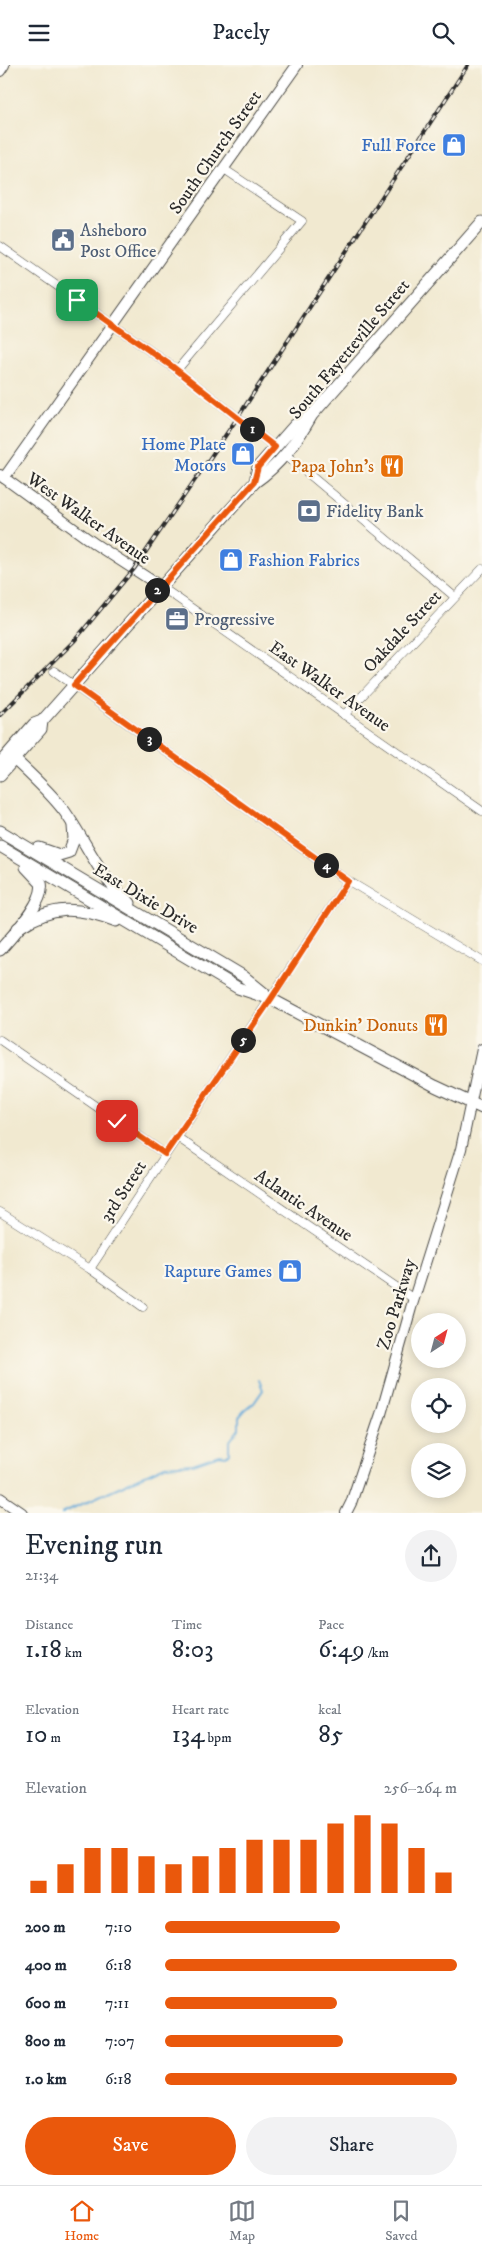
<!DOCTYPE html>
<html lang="en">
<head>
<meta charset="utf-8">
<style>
  :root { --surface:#fff; --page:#f2f2f3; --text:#1f2937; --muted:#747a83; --line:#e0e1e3; --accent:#ea580c }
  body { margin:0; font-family:"IM FELL DW Pica",serif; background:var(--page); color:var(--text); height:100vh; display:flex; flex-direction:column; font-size:19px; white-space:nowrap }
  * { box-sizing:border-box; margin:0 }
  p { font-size:16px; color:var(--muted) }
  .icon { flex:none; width:28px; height:28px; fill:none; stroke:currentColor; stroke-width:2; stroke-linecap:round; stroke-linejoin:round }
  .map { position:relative; height:1448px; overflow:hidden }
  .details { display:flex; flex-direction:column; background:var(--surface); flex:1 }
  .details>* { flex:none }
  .needle { width:32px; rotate:36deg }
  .tools { position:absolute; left:411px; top:1248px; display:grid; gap:10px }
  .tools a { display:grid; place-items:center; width:55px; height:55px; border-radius:50%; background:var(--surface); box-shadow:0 2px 12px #0003; font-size:25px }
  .pin { position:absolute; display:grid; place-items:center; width:42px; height:42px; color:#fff; margin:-21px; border-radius:10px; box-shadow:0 2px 8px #0006 }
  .km { position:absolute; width:25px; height:25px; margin:-12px; border-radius:50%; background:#222; color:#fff; font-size:14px; line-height:25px; text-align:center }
  .round { display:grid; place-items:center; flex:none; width:52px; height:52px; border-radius:26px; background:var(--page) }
  .head { display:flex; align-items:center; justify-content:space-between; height:85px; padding:0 25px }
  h1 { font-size:28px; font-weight:600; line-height:38px }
  .metrics { display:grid; grid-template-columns:repeat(3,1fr); gap:8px; height:85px; padding:5px 25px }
  .metrics div { display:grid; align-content:center }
  .metrics b { font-size:25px; font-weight:600 }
  .metrics small { font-size:14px; font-weight:400 }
  .metrics p { font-size:14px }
  .chart { height:140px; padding:10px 25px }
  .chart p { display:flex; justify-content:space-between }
  .chart svg { width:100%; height:90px; margin-top:5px; stroke:var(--accent); stroke-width:6 }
  .action { display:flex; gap:10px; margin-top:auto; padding:10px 25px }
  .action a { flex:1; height:58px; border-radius:30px; background:var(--accent); color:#fff; font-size:20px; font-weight:600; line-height:58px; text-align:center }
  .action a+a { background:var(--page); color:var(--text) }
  ul { padding:0 25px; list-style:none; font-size:16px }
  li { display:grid; grid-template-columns:80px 60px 1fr; align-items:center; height:38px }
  li i { height:12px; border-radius:6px; background:var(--accent) }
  header { display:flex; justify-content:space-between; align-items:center; height:65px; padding:0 25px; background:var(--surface); font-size:22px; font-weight:600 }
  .menu { display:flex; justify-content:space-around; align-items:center; height:70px; border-top:1px solid var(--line); background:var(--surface); font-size:14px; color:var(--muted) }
  .menu a { display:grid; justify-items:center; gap:2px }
  .menu .active { color:var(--accent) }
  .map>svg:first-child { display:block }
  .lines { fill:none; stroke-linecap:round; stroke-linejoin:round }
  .stream { stroke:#62a9d9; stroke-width:2 }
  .street-casing { stroke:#494844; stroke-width:9 }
  .secondary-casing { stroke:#494844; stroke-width:12 }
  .primary-casing { stroke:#494844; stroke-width:13 }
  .street { stroke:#fff; stroke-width:8 }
  .secondary { stroke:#fff; stroke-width:10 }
  .primary { stroke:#fff; stroke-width:11 }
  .rail-casing { stroke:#2b2b2b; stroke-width:4 }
  .rail { stroke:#fbf7ec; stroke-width:2; stroke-dasharray:5.5; stroke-linecap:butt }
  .route-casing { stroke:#fff; stroke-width:10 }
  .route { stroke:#ea580c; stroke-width:6 }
  .labels { text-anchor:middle; stroke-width:4.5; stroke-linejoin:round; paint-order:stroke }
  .shop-label { font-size:18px; fill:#366cbe; stroke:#fbf7ec; text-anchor:end }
  .street-label { font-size:18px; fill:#2b2b2b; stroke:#fbf7ec }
  .service-label { font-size:18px; fill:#4e5e75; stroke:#fbf7ec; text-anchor:start }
  .food-label { font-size:18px; fill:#c56008; stroke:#fbf7ec; text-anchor:end }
</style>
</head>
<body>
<header><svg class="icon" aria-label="menu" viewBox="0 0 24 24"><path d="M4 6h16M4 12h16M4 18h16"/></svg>Pacely<svg class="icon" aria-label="search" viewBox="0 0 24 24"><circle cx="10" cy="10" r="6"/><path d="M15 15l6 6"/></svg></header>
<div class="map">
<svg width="482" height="1448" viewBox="0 0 482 1448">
  <rect width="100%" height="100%" fill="#fbf7ec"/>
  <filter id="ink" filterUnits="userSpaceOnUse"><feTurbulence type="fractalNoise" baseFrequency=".02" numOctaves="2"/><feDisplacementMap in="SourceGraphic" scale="10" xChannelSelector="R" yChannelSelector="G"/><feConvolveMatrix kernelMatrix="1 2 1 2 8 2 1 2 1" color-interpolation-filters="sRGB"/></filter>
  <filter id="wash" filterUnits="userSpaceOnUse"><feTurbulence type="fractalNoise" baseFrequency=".0096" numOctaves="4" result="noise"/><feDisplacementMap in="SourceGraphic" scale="20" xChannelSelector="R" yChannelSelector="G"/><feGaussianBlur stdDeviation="1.12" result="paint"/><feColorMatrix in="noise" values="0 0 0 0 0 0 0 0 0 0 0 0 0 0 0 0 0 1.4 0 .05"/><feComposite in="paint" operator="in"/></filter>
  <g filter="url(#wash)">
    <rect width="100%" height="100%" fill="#f1e9d0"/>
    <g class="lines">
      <path class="stream" d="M62 1448 165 1401 193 1399 219 1390 226 1391 229 1388V1377L239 1364V1352L245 1345 254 1338 263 1325 259 1315"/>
    </g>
  </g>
  <g filter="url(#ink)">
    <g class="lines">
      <defs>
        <g id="street">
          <path d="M0 181 173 302 275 382"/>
          <path d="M177 305 302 156 224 104"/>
          <path d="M285 389 455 532"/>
          <path d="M160 521 482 746"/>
          <path d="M54 606 342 812 482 896"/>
          <path d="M344 650 482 504"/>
          <path d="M0 975 165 1089"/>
          <path d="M177 1072 414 1234"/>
          <path d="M0 1147 90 1204 143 1242"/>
          <path d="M90 1204C175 1074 263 946 348 816"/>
        </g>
        <g id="secondary">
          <path d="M0 6 4 0"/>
          <path d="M0 410 95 479 160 521"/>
          <path d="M4 413 297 0"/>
          <path d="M0 1433 22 1448"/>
          <path d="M346 1448 351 1438 381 1349 411 1243 461 1084 482 984"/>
        </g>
        <g id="primary">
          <path d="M255 417 258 402 295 360 310 351"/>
          <path d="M14 694C32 711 51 728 65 747 87 778 100 814 130 838"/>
          <path d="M0 698 34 659 42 656 74 620 255 417C280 400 297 376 312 350L482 157"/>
          <path d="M0 710 41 664 42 656"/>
          <path d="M0 766 243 911 264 928"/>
          <path d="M0 781 238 923 271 934 435 1021 482 1043"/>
          <path d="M39 783 59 790 69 787 74 774 73 761"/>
          <path d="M18 863C52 840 78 841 116 856"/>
          <path d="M0 885C12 871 46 836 41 818L26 802"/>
        </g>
      </defs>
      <use href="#street" class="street-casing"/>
      <use href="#secondary" class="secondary-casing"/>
      <use href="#primary" class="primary-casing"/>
      <use href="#street" class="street"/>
      <use href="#secondary" class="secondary"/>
      <use href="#primary" class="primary"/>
      <defs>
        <path id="rail" d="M0 650 75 575 134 504 238 352 468 0"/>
      </defs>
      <use href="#rail" class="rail-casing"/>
      <use href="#rail" class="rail"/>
    </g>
  </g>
  <g class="lines" filter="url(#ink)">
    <defs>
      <path id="route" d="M77 235 173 302 275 382 258 402 254 417 74 620 348 816 271 934 165 1089 117 1056"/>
    </defs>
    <use href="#route" class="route-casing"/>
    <use href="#route" class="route"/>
  </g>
  <defs>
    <symbol id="shop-square" viewBox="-11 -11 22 22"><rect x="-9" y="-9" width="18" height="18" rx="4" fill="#3f7fe0" stroke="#fbf7ec"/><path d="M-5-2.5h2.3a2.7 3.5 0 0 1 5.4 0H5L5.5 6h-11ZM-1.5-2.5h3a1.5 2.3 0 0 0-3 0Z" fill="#fff"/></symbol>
    <symbol id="civic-square" viewBox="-11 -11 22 22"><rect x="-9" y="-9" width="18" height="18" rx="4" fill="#5c6f8a" stroke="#fbf7ec"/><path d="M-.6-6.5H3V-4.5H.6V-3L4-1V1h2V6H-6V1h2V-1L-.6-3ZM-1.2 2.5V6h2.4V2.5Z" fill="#fff"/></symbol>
    <symbol id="restaurant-square" viewBox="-11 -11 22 22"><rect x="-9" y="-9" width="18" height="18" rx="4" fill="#e8710a" stroke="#fbf7ec"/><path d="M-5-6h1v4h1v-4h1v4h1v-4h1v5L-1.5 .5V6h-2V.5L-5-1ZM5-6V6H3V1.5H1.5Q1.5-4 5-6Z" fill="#fff"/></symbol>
    <symbol id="bank-square" viewBox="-11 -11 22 22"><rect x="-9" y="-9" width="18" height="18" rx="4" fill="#5c6f8a" stroke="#fbf7ec"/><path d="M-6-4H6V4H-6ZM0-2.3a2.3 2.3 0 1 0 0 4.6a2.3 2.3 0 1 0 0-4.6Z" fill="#fff"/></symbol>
    <symbol id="office-square" viewBox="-11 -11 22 22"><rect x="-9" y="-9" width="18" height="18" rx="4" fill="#5c6f8a" stroke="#fbf7ec"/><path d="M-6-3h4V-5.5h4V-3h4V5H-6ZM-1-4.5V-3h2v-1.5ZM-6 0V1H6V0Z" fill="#fff"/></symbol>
  </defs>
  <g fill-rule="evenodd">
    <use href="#shop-square" x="440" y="66" width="28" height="28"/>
    <use href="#civic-square" x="49" y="161" width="28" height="28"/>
    <use href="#shop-square" x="229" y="375" width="28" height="28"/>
    <use href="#restaurant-square" x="378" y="387" width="28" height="28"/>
    <use href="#bank-square" x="295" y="432" width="28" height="28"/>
    <use href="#shop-square" x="217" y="481" width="28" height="28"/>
    <use href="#office-square" x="163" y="540" width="28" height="28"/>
    <use href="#restaurant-square" x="422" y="946" width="28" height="28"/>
    <use href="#shop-square" x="276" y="1192" width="28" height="28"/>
  </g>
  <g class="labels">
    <g class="shop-label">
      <text x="436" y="86">Full Force</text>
      <text x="226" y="385">Home Plate<tspan x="226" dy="21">Motors</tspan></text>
      <text x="248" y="501" text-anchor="start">Fashion Fabrics</text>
      <text x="272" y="1212">Rapture Games</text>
    </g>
    <g class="street-label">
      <text transform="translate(215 87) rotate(-55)" y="6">South Church Street</text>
      <text transform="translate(349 284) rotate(-50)" y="6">South Fayetteville Street</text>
      <text transform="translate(89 453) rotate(35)" y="6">West Walker Avenue</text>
      <text transform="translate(402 566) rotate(-47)" y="6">Oakdale Street</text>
      <text transform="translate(330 621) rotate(35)" y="6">East Walker Avenue</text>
      <text transform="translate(146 833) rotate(31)" y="6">East Dixie Drive</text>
      <text transform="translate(123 1126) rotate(-57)" y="6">3rd Street</text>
      <text transform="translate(304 1140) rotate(34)" y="6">Atlantic Avenue</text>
      <text transform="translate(396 1239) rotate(-73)" y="6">Zoo Parkway</text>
    </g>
    <g class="service-label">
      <text x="80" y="171">Asheboro<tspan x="80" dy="21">Post Office</tspan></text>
      <text x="326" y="452">Fidelity Bank</text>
      <text x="194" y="560">Progressive</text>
    </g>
    <g class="food-label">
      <text x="374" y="407">Papa John's</text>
      <text x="418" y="966">Dunkin' Donuts</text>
    </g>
  </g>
</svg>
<div class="tools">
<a><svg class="needle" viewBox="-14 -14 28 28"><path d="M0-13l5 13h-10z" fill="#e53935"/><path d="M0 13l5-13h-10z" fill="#747a83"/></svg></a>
<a><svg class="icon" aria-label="locate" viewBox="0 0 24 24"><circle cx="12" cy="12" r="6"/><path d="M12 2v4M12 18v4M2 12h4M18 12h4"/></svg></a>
<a><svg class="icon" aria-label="layers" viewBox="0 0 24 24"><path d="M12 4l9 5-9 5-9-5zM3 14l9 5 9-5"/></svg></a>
</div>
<div class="pin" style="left:77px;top:235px;background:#1e9e55"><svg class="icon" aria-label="arrive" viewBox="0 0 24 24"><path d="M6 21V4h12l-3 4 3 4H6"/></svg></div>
<div class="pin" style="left:117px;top:1056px;background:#d93025"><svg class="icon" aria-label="check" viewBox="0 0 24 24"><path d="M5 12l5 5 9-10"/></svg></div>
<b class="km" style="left:252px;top:364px">1</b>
<b class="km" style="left:157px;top:525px">2</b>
<b class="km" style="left:149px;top:674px">3</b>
<b class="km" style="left:326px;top:800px">4</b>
<b class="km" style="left:243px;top:975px">5</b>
</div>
<section class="details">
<div class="head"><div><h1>Evening run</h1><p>21:34</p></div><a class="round"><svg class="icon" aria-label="share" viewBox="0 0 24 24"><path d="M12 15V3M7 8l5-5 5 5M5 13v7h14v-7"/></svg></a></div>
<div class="metrics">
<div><p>Distance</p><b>1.18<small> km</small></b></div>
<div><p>Time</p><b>8:03</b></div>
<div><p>Pace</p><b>6:49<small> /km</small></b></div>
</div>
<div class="metrics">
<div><p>Elevation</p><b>10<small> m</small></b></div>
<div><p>Heart rate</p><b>134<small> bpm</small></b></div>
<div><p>kcal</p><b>85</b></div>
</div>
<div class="chart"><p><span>Elevation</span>256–264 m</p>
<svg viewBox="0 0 160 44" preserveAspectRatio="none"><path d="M5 44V38M15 44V30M25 44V22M35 44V22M45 44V26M55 44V30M65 44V26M75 44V22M85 44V18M95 44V18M105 44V18M115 44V10M125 44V6M135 44V10M145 44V22M155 44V34"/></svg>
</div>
<ul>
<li><b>200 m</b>7:10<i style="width:60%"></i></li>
<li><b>400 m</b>6:18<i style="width:100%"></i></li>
<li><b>600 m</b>7:11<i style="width:59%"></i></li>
<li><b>800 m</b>7:07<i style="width:61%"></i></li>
<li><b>1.0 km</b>6:18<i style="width:100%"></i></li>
</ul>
<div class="action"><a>Save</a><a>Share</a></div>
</section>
<nav class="menu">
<a class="active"><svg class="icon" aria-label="home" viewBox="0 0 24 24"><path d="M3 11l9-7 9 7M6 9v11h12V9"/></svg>Home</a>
<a><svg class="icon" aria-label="map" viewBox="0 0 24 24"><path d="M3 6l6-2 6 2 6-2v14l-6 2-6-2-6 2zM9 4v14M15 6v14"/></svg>Map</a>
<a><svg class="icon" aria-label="saved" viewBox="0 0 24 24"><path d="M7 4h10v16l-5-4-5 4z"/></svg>Saved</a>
</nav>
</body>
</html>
